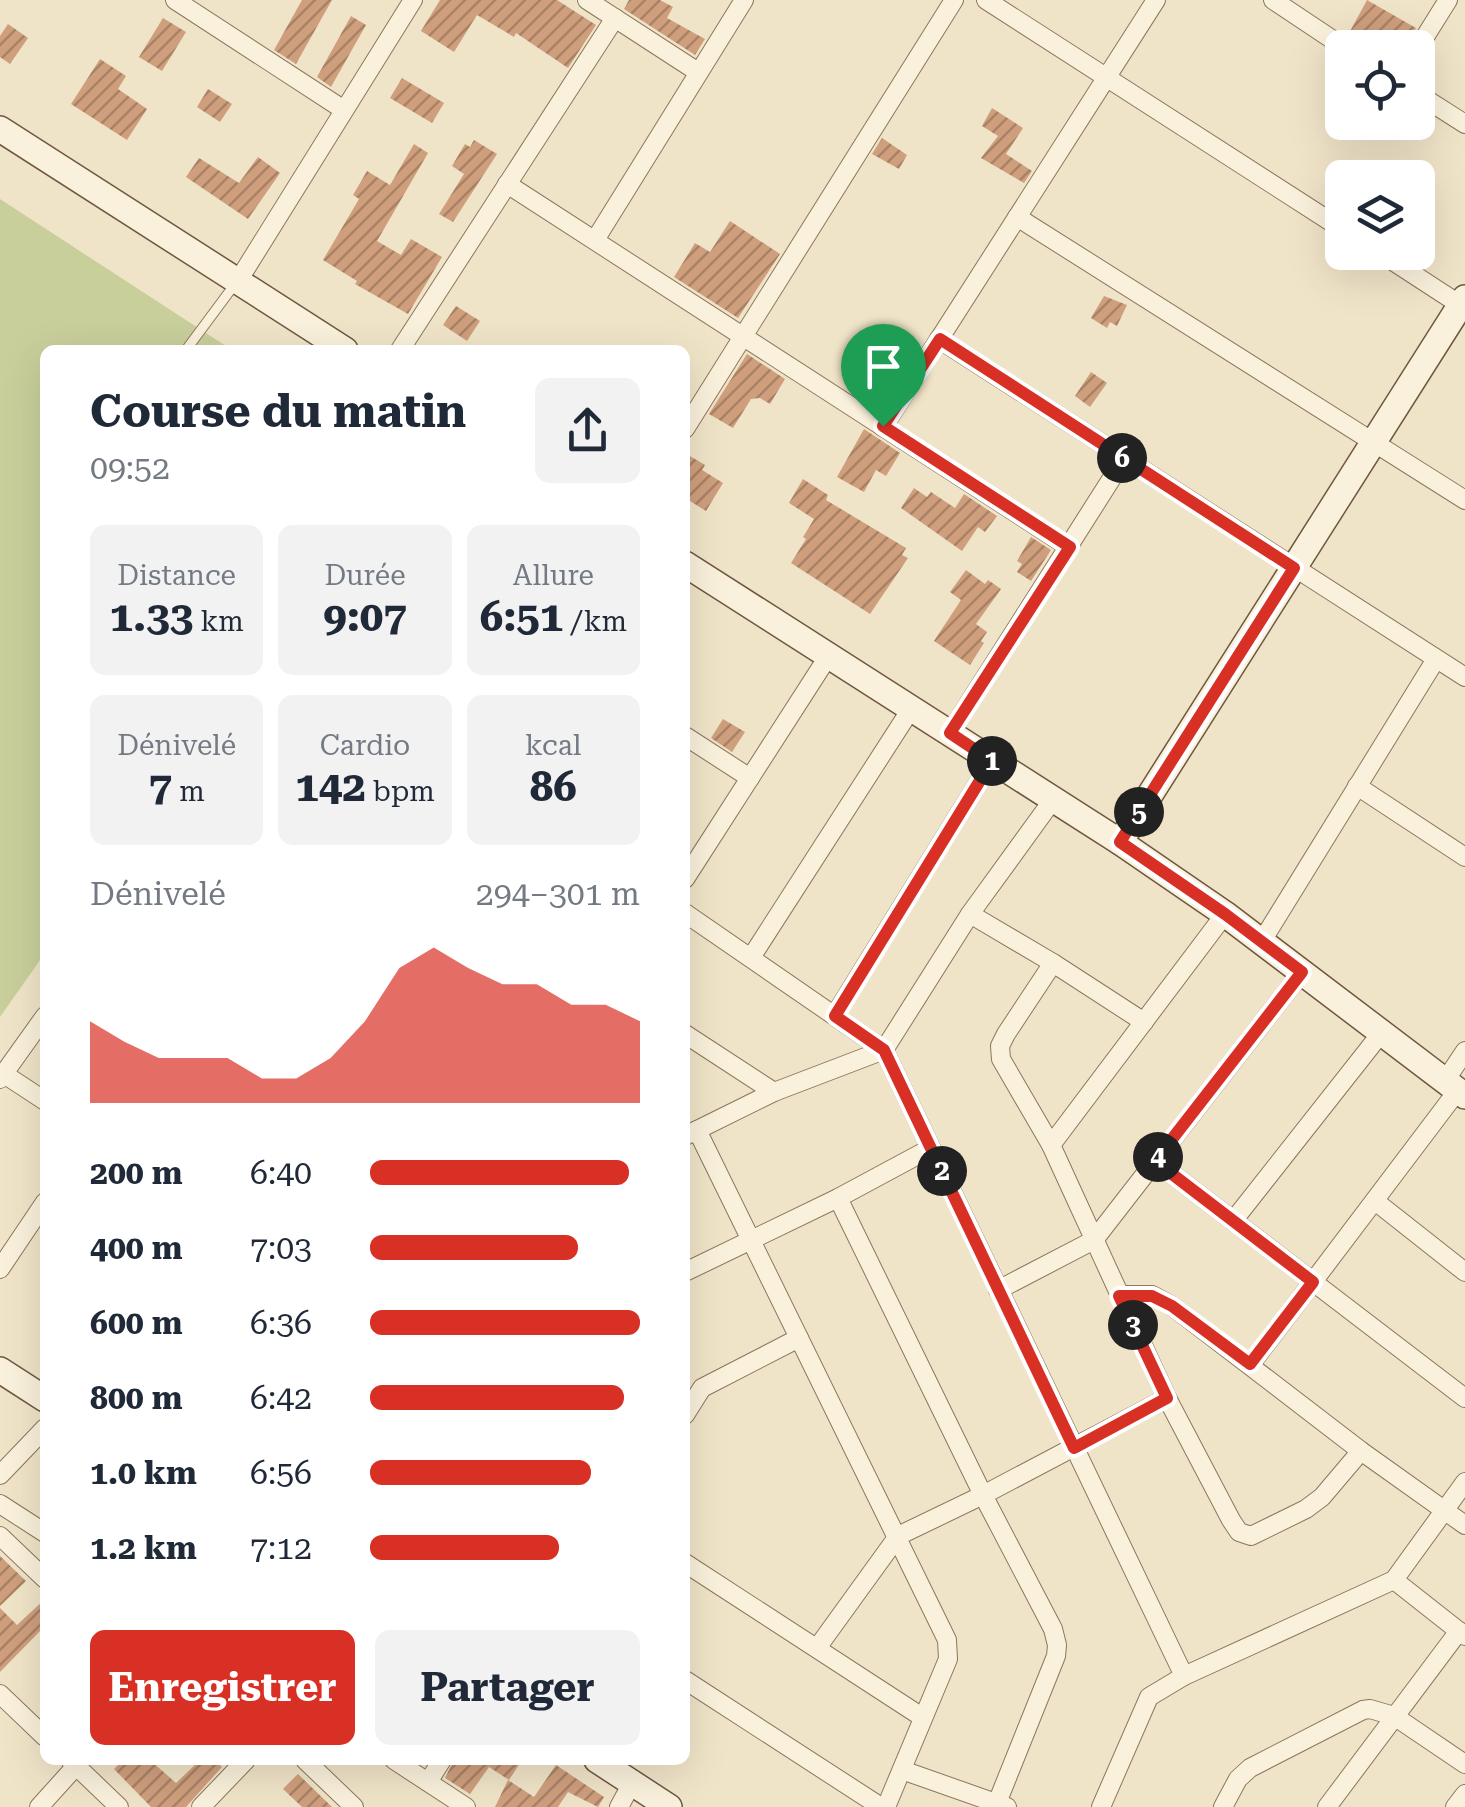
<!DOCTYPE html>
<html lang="fr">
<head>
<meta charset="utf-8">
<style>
  :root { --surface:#fff; --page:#f2f2f3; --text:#1f2937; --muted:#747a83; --accent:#d93025 }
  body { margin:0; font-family:"Roboto Serif",serif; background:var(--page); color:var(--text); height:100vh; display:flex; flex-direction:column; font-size:38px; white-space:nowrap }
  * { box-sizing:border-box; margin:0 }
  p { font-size:32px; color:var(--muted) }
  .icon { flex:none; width:55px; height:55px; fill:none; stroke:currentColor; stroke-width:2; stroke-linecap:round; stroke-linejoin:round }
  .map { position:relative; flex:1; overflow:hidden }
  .side { position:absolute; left:40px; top:345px; width:650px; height:1420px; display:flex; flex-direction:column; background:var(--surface); border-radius:15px; box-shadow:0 10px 40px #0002 }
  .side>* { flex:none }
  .tools { position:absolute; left:1325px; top:30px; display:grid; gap:20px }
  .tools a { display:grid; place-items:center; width:110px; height:110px; border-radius:15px; background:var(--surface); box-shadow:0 10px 40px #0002; font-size:50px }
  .pin { position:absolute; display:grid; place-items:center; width:85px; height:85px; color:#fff; margin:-102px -42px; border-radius:50% 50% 50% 0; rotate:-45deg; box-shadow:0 0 10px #0007 }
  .pin .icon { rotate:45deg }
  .km { position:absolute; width:50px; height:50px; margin:-25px; border-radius:50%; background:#222; color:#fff; font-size:28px; line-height:50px; text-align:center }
  .round { display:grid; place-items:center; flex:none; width:105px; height:105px; border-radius:15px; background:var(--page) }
  .head { display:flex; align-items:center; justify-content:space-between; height:170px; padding:0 50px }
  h1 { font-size:45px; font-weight:700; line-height:75px }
  .stats { display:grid; grid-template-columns:repeat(3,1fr); gap:15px; height:170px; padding:10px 50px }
  .stats div { display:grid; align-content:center; border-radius:15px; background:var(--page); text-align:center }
  .stats b { font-size:42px; font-weight:700 }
  .stats small { font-size:28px; font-weight:400 }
  .stats p { font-size:28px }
  .chart { height:280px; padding:20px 50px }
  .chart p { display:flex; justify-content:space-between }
  .chart svg { width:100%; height:180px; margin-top:10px; fill:var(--accent); opacity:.7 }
  .primary-button { display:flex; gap:20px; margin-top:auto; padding:20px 50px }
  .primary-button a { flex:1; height:115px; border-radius:15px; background:var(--accent); color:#fff; font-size:40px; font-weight:700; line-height:115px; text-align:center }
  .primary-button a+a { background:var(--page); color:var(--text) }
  ul { padding:0 50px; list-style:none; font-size:32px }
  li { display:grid; grid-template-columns:160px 120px 1fr; align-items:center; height:75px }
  li i { height:25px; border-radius:12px; background:var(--accent) }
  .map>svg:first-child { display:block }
  .garden { fill:#c9cf9b }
  .building { fill:url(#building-hatch) }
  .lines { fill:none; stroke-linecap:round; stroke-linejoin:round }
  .lane-casing { stroke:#8d765c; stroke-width:11 }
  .street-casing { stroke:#8d765c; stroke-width:20 }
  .secondary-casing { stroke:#6f573f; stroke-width:28 }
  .lane { stroke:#faf1dc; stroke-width:9 }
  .street { stroke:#faf1dc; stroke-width:18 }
  .secondary { stroke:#faf1dc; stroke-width:25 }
  .route-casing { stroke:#fff; stroke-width:20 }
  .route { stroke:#d93025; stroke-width:12 }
</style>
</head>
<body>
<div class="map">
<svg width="1465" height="1807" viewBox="0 0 1465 1807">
  <defs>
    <pattern id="building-hatch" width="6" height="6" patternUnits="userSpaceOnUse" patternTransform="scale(2.5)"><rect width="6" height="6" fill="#cf9f7d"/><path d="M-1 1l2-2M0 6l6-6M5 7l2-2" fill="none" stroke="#a98266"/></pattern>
  </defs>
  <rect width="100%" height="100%" fill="#f0e4c8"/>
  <path class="garden" d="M0 199 232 350H45V953L0 1017Z"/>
  <g class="building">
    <path d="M302 0H332L296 64 274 50Z"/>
    <path d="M440 0H557L596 25 568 68 516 33 514 37 477 15 454 52 421 31Z"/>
    <path d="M629 0H660L673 7 667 18 705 39 695 55 624 9Z"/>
    <path d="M1367 0 1416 28 1406 48H1357L1348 35Z"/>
    <path d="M351 16 366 25 331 87 317 77Z"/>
    <path d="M163 18 186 32 162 71 139 57Z"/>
    <path d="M8 24 28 38 10 64 0 57V36Z"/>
    <path d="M100 59 126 76 118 89 147 109 127 140 71 104Z"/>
    <path d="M402 78 444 103 432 123 390 98Z"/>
    <path d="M208 89 232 104 220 122 197 107Z"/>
    <path d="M992 108 1023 128 1006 154 1032 171 1024 183 981 158 998 136 982 126Z"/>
    <path d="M882 138 907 155 899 169 872 154Z"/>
    <path d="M474 140 497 154 453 222 439 214 464 174 452 166 465 144 470 147Z"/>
    <path d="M414 144 428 153 377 241 401 255 411 239 442 257 408 314 355 284 357 281 323 260 359 199 353 195 367 171 390 185Z"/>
    <path d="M258 157 280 173 248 219 186 177 199 158 239 183Z"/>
    <path d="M730 221 780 254 738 318 674 277 695 243 710 252Z"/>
    <path d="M1104 296 1127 305 1117 326 1110 322 1107 328 1091 318Z"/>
    <path d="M456 306 480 321 467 341 443 325Z"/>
    <path d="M747 354 785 379 770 404 760 398 751 399 733 428 709 414Z"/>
    <path d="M1091 372 1107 383 1090 407 1075 396Z"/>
    <path d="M864 429 900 453 886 476 876 470 864 492 837 477Z"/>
    <path d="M685 453 705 465 702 470 723 483 706 511 685 498Z"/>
    <path d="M803 479 828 495 826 500 906 548 902 555 908 558 870 614 791 563 806 539 803 537 814 519 789 503Z"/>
    <path d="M914 488 927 497 931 492 955 508 964 494 997 516 985 532 978 527 962 551 901 508Z"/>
    <path d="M1031 537 1051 550 1031 581 1017 572 1022 564 1017 561Z"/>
    <path d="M966 570 985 584 988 580 1001 589 976 624 987 632 981 641 984 643 970 665 934 641 961 600 950 592Z"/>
    <path d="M723 719 745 732 732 752 711 738Z"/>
    <path d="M0 1556 26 1581 0 1606Z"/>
    <path d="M45 1599V1626L0 1672V1608L17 1625Z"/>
    <path d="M123 1760H150L176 1783 200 1760H215L222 1767 186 1807H151L114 1769Z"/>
    <path d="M454 1760H522L509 1780 489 1767 470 1794 445 1778Z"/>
    <path d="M556 1765 604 1797 598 1807 568 1792 558 1807H495L508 1780 534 1797Z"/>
    <path d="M298 1774 332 1807H302L283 1789Z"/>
  </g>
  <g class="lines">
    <defs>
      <path id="lane" d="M186 350 235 284"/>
      <g id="street">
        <path d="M175 0 344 110"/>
        <path d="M587 0 698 72"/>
        <path d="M986 0 1342 229"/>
        <path d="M1273 0 1345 48"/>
        <path d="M1418 48 1448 0"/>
        <path d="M1418 94 1465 124"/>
        <path d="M507 184 1069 547"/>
        <path d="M1017 217 1465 500"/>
        <path d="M595 240 744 0"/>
        <path d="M1379 252 1465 308"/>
        <path d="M238 281 413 0"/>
        <path d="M939 339 1465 677"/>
        <path d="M400 350 615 18"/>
        <path d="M883 427 1156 0"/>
        <path d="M685 429 954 0"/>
        <path d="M950 733 1124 459"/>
        <path d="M685 736 750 778"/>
        <path d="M1357 786 1465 857"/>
        <path d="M685 879 829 655"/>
        <path d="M685 913 884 1050 1184 1676"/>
        <path d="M970 914 1053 963 1144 1022"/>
        <path d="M1262 941 1436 659"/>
        <path d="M752 956 911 709"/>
        <path d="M1053 963 1006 1034 1000 1046 1001 1059 1051 1145 1167 1398 1231 1520 1239 1532 1251 1536 1306 1509 1322 1497 1361 1451"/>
        <path d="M835 1015 992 761"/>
        <path d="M685 1034 774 1092"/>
        <path d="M4 1074 45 1101"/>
        <path d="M0 1079 45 1016"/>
        <path d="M1445 1081 1465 1051"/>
        <path d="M697 1130 947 1640 948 1659 886 1807"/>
        <path d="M685 1136 774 1092 884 1050 970 914 1052 801"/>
        <path d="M1051 1145 1225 914"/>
        <path d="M1155 1161 1465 1398"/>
        <path d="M838 1198 983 1495 1053 1629 1057 1645 1056 1656 997 1803"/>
        <path d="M1375 1201 1465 1272"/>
        <path d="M1233 1221 1382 1032"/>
        <path d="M0 1269 45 1202"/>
        <path d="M685 1272 838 1198 931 1148"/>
        <path d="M998 1290 1094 1240 1302 972"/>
        <path d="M1119 1295H1152L1172 1306 1361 1451 1465 1525"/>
        <path d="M1250 1365 1458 1090"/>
        <path d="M685 1415 702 1388 799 1338"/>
        <path d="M0 1475 45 1428"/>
        <path d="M0 1504 45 1533"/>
        <path d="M0 1536 45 1579"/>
        <path d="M685 1563 922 1717"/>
        <path d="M1394 1580 1465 1636"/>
        <path d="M817 1648 898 1536 983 1495 1167 1398"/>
        <path d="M685 1680 881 1807"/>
        <path d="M0 1694 45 1737"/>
        <path d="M70 1760 119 1807"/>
        <path d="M305 1760 354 1807"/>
        <path d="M394 1760 466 1807"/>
        <path d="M902 1770 1007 1807"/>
        <path d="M428 1782 442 1760"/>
        <path d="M39 1807 76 1766"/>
        <path d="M201 1807 246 1760"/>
        <path d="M619 1807 632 1783"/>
        <path d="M1101 1807 1149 1697 1184 1676 1394 1580 1465 1482"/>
        <path d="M1223 1807 1238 1779 1250 1768 1363 1710 1370 1709 1394 1716 1465 1764"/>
        <path d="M1327 1807 1459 1631"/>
        <path d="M1455 1807 1465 1794"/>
      </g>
      <g id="secondary">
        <path d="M0 129 345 350"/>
        <path d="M685 564 1120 842 1225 914 1465 1096"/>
        <path d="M1120 842 1465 298"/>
        <path d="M0 1370 45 1399"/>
        <path d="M597 1760 669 1807"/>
      </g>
    </defs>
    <use href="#lane" class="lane-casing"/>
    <use href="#street" class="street-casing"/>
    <use href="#secondary" class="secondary-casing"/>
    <use href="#lane" class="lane"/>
    <use href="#street" class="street"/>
    <use href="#secondary" class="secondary"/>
  </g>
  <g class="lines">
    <defs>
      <path id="route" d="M940 339 1294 568 1120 842 1225 914 1302 972 1155 1161 1313 1282 1250 1364 1172 1306 1152 1296H1119L1167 1398 1074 1448 884 1050 835 1016 992 761 950 733 1070 547 883 426Z"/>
    </defs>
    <use href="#route" class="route-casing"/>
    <use href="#route" class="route"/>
  </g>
</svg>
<div class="tools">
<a><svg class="icon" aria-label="locate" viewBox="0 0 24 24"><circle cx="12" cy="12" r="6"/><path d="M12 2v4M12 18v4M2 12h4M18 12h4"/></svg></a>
<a><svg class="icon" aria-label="layers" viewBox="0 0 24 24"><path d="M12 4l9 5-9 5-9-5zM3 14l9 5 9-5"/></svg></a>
</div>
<div class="pin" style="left:883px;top:426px;background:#1e9e55"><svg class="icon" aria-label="arrive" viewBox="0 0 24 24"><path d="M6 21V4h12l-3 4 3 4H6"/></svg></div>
<b class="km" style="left:992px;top:761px">1</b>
<b class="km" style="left:942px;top:1171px">2</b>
<b class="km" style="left:1133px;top:1325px">3</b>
<b class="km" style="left:1158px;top:1157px">4</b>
<b class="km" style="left:1139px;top:812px">5</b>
<b class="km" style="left:1122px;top:458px">6</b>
<section class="side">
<div class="head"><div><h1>Course du matin</h1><p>09:52</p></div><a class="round"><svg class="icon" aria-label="share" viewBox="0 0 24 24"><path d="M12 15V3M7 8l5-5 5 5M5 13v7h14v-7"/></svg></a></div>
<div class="stats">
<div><p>Distance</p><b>1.33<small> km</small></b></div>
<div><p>Durée</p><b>9:07</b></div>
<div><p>Allure</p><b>6:51<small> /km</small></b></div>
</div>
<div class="stats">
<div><p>Dénivelé</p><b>7<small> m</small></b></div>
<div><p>Cardio</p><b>142<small> bpm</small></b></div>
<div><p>kcal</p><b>86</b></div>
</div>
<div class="chart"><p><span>Dénivelé</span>294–301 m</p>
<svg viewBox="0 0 160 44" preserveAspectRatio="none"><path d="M0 44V24L10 29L20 33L30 33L40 33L50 38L60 38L70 33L80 24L90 11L100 6L110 11L120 15L130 15L140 20L150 20L160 24V44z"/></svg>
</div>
<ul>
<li><b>200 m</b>6:40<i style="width:96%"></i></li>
<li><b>400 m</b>7:03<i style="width:77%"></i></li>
<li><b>600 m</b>6:36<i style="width:100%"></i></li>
<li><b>800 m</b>6:42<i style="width:94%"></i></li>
<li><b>1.0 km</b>6:56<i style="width:82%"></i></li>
<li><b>1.2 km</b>7:12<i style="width:70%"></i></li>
</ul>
<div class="primary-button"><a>Enregistrer</a><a>Partager</a></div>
</section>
</div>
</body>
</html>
